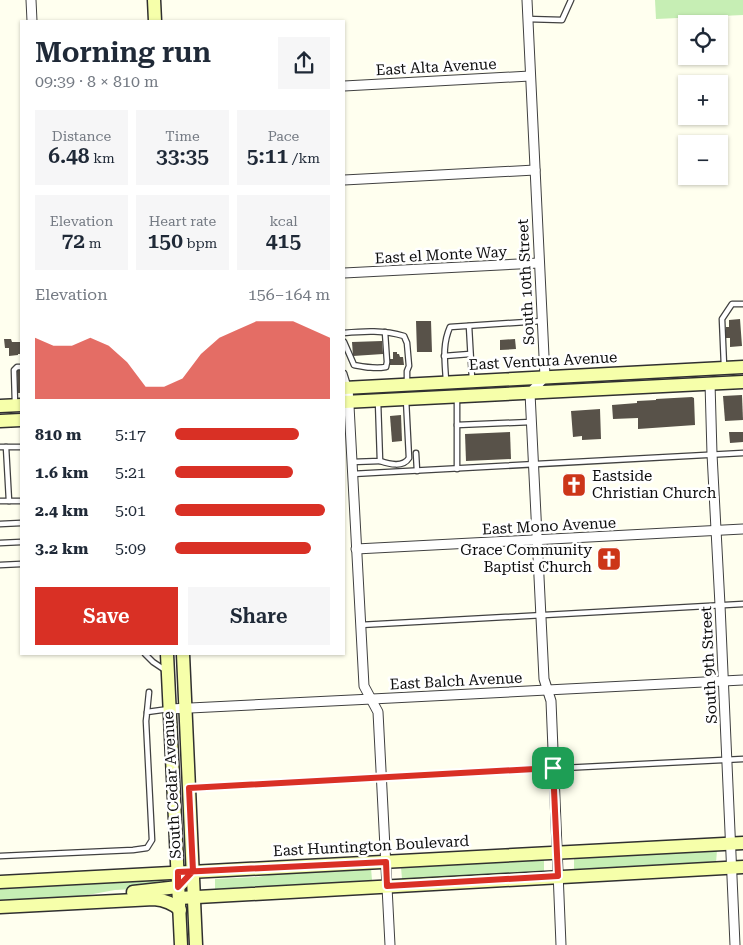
<!DOCTYPE html>
<html lang="en">
<head>
<meta charset="utf-8">
<style>
  :root { --surface:#fff; --page:#f6f6f7; --text:#1f2937; --muted:#747a83; --accent:#d93025 }
  body { margin:0; font-family:"Roboto Serif",serif; background:var(--page); color:var(--text); height:100vh; display:flex; flex-direction:column; font-size:19px; white-space:nowrap }
  * { box-sizing:border-box; margin:0 }
  p { font-size:16px; color:var(--muted) }
  .icon { flex:none; width:28px; height:28px; fill:none; stroke:currentColor; stroke-width:2; stroke-linecap:round; stroke-linejoin:round }
  .map { position:relative; flex:1; overflow:hidden }
  .drawer { position:absolute; left:20px; top:20px; width:325px; height:635px; display:flex; flex-direction:column; background:var(--surface); border-radius:0px; box-shadow:0 1px 4px #0004 }
  .drawer>* { flex:none }
  .controls { position:absolute; left:678px; top:15px; display:grid; gap:10px }
  .controls a { display:grid; place-items:center; width:50px; height:50px; border-radius:0px; background:var(--surface); box-shadow:0 1px 4px #0004; font-size:25px }
  .pin { position:absolute; display:grid; place-items:center; width:42px; height:42px; color:#fff; margin:-21px; border-radius:10px; box-shadow:0 2px 8px #0006 }
  .round { display:grid; place-items:center; flex:none; width:52px; height:52px; border-radius:0px; background:var(--page) }
  .overview { display:flex; align-items:center; justify-content:space-between; height:85px; padding:0 15px }
  h1 { font-size:28px; font-weight:600; line-height:38px }
  .metrics { display:grid; grid-template-columns:repeat(3,1fr); gap:8px; height:85px; padding:5px 15px }
  .metrics div { display:grid; align-content:center; border-radius:0px; background:var(--page); text-align:center }
  .metrics b { font-size:21px; font-weight:600 }
  .metrics small { font-size:14px; font-weight:400 }
  .metrics p { font-size:14px }
  .chart { height:140px; padding:10px 15px }
  .chart p { display:flex; justify-content:space-between }
  .chart svg { width:100%; height:90px; margin-top:5px; fill:var(--accent); opacity:.7 }
  .action { display:flex; gap:10px; margin-top:auto; padding:10px 15px }
  .action a { flex:1; height:58px; border-radius:0px; background:var(--accent); color:#fff; font-size:20px; font-weight:600; line-height:58px; text-align:center }
  .action a+a { background:var(--page); color:var(--text) }
  ul { padding:0 15px; list-style:none; font-size:16px }
  li { display:grid; grid-template-columns:80px 60px 1fr; align-items:center; height:38px }
  li i { height:12px; border-radius:6px; background:var(--accent) }
  .map>svg:first-child { display:block }
  .grass { fill:#c6eeb4 }
  .building { fill:#585249 }
  .lines { fill:none; stroke-linecap:round; stroke-linejoin:round }
  .lane-casing { stroke:#414141; stroke-width:7 }
  .street-casing { stroke:#414141; stroke-width:11 }
  .secondary-casing { stroke:#303030; stroke-width:15 }
  .lane { stroke:#fff; stroke-width:4.5 }
  .street { stroke:#fff; stroke-width:9 }
  .secondary { stroke:#f6ffaa; stroke-width:12 }
  .route-casing { stroke:#fff; stroke-width:10 }
  .route { stroke:#d93025; stroke-width:6 }
  .labels { text-anchor:middle; stroke-width:5; stroke-linejoin:round; paint-order:stroke }
  .street-label { font-size:15px; fill:#0e0e0e; stroke:#fff }
  .poi-label { font-size:15px; fill:#0e0e0e; stroke:#fff; text-anchor:start }
</style>
</head>
<body>
<div class="map">
<svg width="743" height="945" viewBox="0 0 743 945">
  <rect width="100%" height="100%" fill="#ffffef"/>
  <g class="grass">
    <path d="M655 0H743V15L656 19Z"/>
    <path d="M717 850 716 863 576 872 574 869V858Z"/>
    <path d="M542 858 544 860V872L403 880 402 879 401 867Z"/>
    <path d="M371 868 372 880 371 882 215 891V879L257 877 298 870Z"/>
    <path d="M164 879 166 880 169 883 152 888 115 890 71 898 0 901V887Z"/>
  </g>
  <g class="building">
    <path d="M740 319 742 346 730 347V338H726V327H729V320Z"/>
    <path d="M416 321H431L432 352H417Z"/>
    <path d="M4 339H11L12 342H21V354H18V355L9 356V348H5Z"/>
    <path d="M515 339 516 349 500 350V340Z"/>
    <path d="M382 341 383 354 353 356 352 342Z"/>
    <path d="M393 352H397V354H399L400 357H403L404 365H389V359H393Z"/>
    <path d="M17 370H21V393H18Z"/>
    <path d="M742 395 743 420 725 421 723 396Z"/>
    <path d="M692 397 694 398 695 425 638 429V418L613 419 612 405 637 403V401L656 400V399Z"/>
    <path d="M600 409 601 439 582 440V436L573 437 571 411Z"/>
    <path d="M401 415 402 441 392 442 390 416Z"/>
    <path d="M510 432 511 459 466 461 465 434Z"/>
    <path d="M729 432H743V442L730 443Z"/>
  </g>
  <g class="lines">
    <defs>
      <g id="lane">
        <path d="M527 19 562 20 571 0"/>
        <path d="M469 326 472 379"/>
        <path d="M344 333C364 331 384 330 404 336L407 343 409 366 407 371V383"/>
        <path d="M344 342 354 365C365 367 374 369 386 367L387 362 385 332"/>
        <path d="M444 356 470 354"/>
        <path d="M724 366 722 319 732 304H743"/>
        <path d="M344 373 348 386"/>
        <path d="M446 381C445 362 442 345 450 327L542 321"/>
        <path d="M457 398V425L531 422"/>
        <path d="M15 404 14 370 17 367H21"/>
        <path d="M0 447H21"/>
        <path d="M6 447 9 501"/>
        <path d="M416 453 417 471"/>
        <path d="M380 461C389 464 403 468 409 458L406 399"/>
        <path d="M352 462 380 461 378 401"/>
        <path d="M457 469V425"/>
        <path d="M352 474 743 453"/>
        <path d="M0 501H21"/>
        <path d="M0 524 21 523"/>
        <path d="M0 543 21 542"/>
        <path d="M0 565 21 564"/>
        <path d="M360 625 743 604"/>
        <path d="M145 654 153 662 165 670"/>
        <path d="M147 712 149 692"/>
        <path d="M190 788 381 777 743 759"/>
        <path d="M0 856 133 850 147 848 152 840 146 721 147 712 169 709"/>
      </g>
      <g id="street">
        <path d="M31 0 32 21"/>
        <path d="M527 0 545 377 530 393 544 679 551 701 561 945"/>
        <path d="M344 86 530 76"/>
        <path d="M344 180 535 170"/>
        <path d="M344 273 539 263"/>
        <path d="M710 383 712 454 720 605 735 945"/>
        <path d="M348 387 364 686 378 712 390 945"/>
        <path d="M356 549 743 529"/>
        <path d="M170 709 372 699 743 680"/>
      </g>
      <g id="secondary">
        <path d="M154 0 155 21"/>
        <path d="M344 388 743 367"/>
        <path d="M344 402 743 382"/>
        <path d="M0 406 21 405"/>
        <path d="M0 421 21 420"/>
        <path d="M167 654 181 945"/>
        <path d="M183 654 196 945"/>
        <path d="M0 882 743 843"/>
        <path d="M133 892 178 887 183 882"/>
        <path d="M179 898 743 867"/>
        <path d="M0 907 154 899C164 900 173 903 180 910"/>
      </g>
    </defs>
    <use href="#lane" class="lane-casing"/>
    <use href="#street" class="street-casing"/>
    <use href="#secondary" class="secondary-casing"/>
    <use href="#lane" class="lane"/>
    <use href="#street" class="street"/>
    <use href="#secondary" class="secondary"/>
  </g>
  <g class="lines">
    <defs>
      <path id="route" d="M553 768 189 788 193 871 178 887V872L201 871 386 862 387 886 558 876 553 768"/>
    </defs>
    <use href="#route" class="route-casing"/>
    <use href="#route" class="route"/>
  </g>
  <defs>
    <symbol id="church-square" viewBox="-11 -11 22 22"><rect x="-9" y="-9" width="18" height="18" rx="4" fill="#cc3618" stroke="#fff"/><path d="M-1.2-6h2.4v3.5h3.3v2.4h-3.3V6h-2.4V-.1h-3.3v-2.4h3.3Z" fill="#fff"/></symbol>
  </defs>
  <g fill-rule="evenodd">
    <use href="#church-square" x="560" y="471" width="28" height="28"/>
    <use href="#church-square" x="595" y="545" width="28" height="28"/>
  </g>
  <g class="labels">
    <g class="street-label">
      <text transform="translate(436 67) rotate(-3)" y="5">East Alta Avenue</text>
      <text transform="translate(441 255) rotate(-3)" y="5">East el Monte Way</text>
      <text transform="translate(526 282) rotate(-93)" y="5">South 10th Street</text>
      <text transform="translate(543 361) rotate(-3)" y="5">East Ventura Avenue</text>
      <text transform="translate(549 526) rotate(-3)" y="5">East Mono Avenue</text>
      <text transform="translate(709 665) rotate(-93)" y="5">South 9th Street</text>
      <text transform="translate(456 681) rotate(-3)" y="5">East Balch Avenue</text>
      <text transform="translate(172 785) rotate(-93)" y="5">South Cedar Avenue</text>
      <text transform="translate(371 846) rotate(-3)" y="5">East Huntington Boulevard</text>
    </g>
    <g class="poi-label">
      <text x="592" y="481">Eastside<tspan x="592" dy="17">Christian Church</tspan></text>
      <text x="592" y="555" text-anchor="end">Grace Community<tspan x="592" dy="17">Baptist Church</tspan></text>
    </g>
  </g>
</svg>
<div class="controls">
<a><svg class="icon" aria-label="locate" viewBox="0 0 24 24"><circle cx="12" cy="12" r="6"/><path d="M12 2v4M12 18v4M2 12h4M18 12h4"/></svg></a>
<a>+</a>
<a>−</a>
</div>
<div class="pin" style="left:553px;top:768px;background:#1e9e55"><svg class="icon" aria-label="arrive" viewBox="0 0 24 24"><path d="M6 21V4h12l-3 4 3 4H6"/></svg></div>
<section class="drawer">
<div class="overview"><div><h1>Morning run</h1><p>09:39 · 8 × 810 m</p></div><a class="round"><svg class="icon" aria-label="share" viewBox="0 0 24 24"><path d="M12 15V3M7 8l5-5 5 5M5 13v7h14v-7"/></svg></a></div>
<div class="metrics">
<div><p>Distance</p><b>6.48<small> km</small></b></div>
<div><p>Time</p><b>33:35</b></div>
<div><p>Pace</p><b>5:11<small> /km</small></b></div>
</div>
<div class="metrics">
<div><p>Elevation</p><b>72<small> m</small></b></div>
<div><p>Heart rate</p><b>150<small> bpm</small></b></div>
<div><p>kcal</p><b>415</b></div>
</div>
<div class="chart"><p><span>Elevation</span>156–164 m</p>
<svg viewBox="0 0 160 44" preserveAspectRatio="none"><path d="M0 44V14L10 18L20 18L30 14L40 18L50 26L60 38L70 38L80 34L90 22L100 14L110 10L120 6L130 6L140 6L150 10L160 14V44z"/></svg>
</div>
<ul>
<li><b>810 m</b>5:17<i style="width:80%"></i></li>
<li><b>1.6 km</b>5:21<i style="width:76%"></i></li>
<li><b>2.4 km</b>5:01<i style="width:97%"></i></li>
<li><b>3.2 km</b>5:09<i style="width:88%"></i></li>
</ul>
<div class="action"><a>Save</a><a>Share</a></div>
</section>
</div>
</body>
</html>
